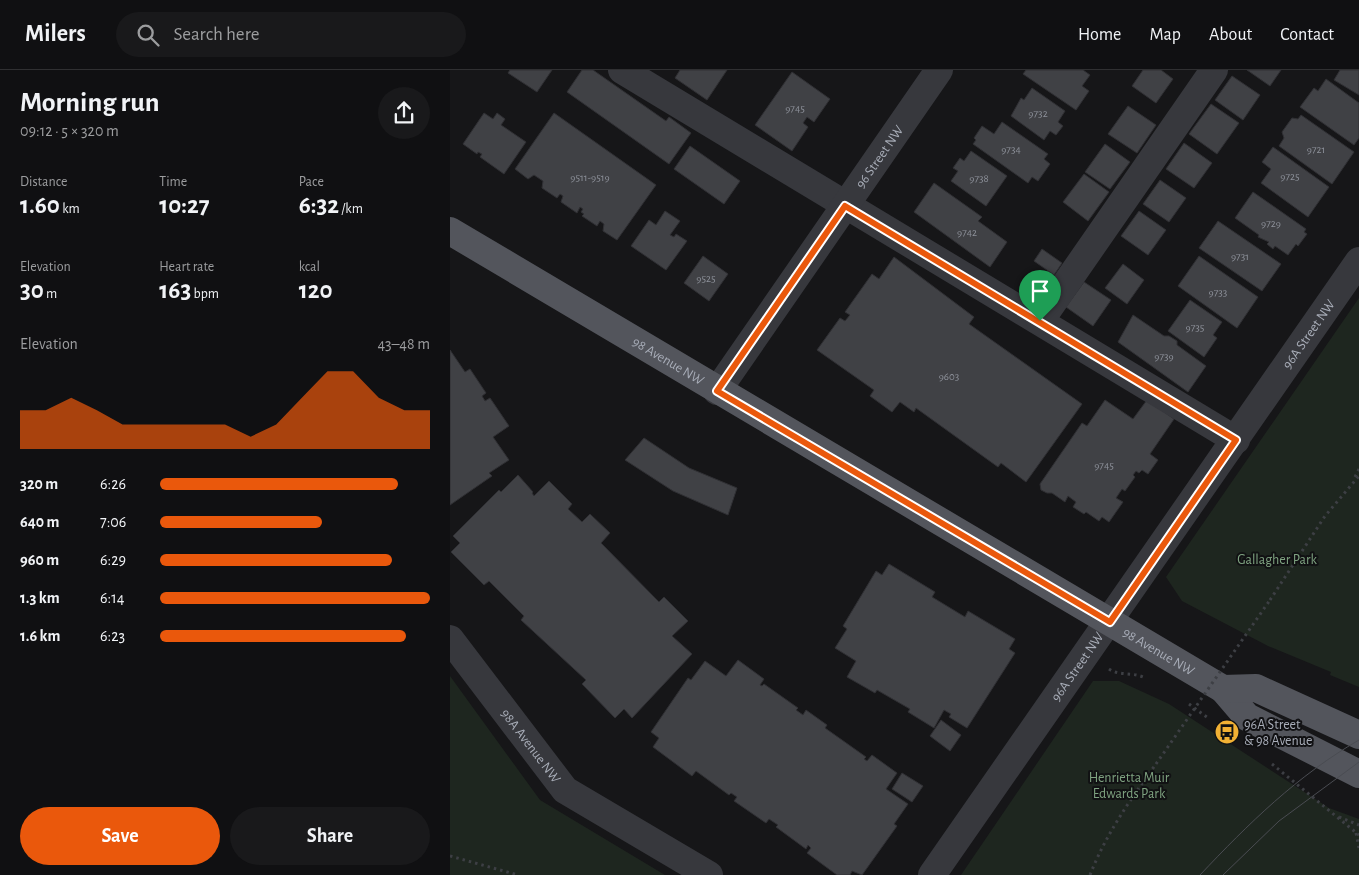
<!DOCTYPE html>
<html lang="en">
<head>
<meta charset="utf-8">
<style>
  :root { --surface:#101012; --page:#19191b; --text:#f1f3f6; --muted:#9c9d9f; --line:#303032; --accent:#ea580c }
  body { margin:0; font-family:"Alegreya Sans",sans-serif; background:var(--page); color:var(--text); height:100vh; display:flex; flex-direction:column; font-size:19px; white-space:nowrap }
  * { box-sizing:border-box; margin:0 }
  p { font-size:16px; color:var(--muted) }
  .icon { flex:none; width:28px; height:28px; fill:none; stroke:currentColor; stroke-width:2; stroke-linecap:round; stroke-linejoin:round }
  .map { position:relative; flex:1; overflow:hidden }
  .side { display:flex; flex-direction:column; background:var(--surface); width:450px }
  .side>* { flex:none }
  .pin { position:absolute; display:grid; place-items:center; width:42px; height:42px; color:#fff; margin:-51px -21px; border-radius:50% 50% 50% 0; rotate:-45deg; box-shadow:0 0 5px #0007 }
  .pin .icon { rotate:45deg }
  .round { display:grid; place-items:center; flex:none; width:52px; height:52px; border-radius:26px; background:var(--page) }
  .summary { display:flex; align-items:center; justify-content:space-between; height:85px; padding:0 20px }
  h1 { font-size:28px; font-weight:700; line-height:38px }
  .metrics { display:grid; grid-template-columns:repeat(3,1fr); gap:8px; height:85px; padding:5px 20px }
  .metrics div { display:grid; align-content:center }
  .metrics b { font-size:25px; font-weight:700 }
  .metrics small { font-size:14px; font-weight:400 }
  .metrics p { font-size:14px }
  .chart { height:140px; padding:10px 20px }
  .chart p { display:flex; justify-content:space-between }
  .chart svg { width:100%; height:90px; margin-top:5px; fill:var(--accent); opacity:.7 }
  .cta { display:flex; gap:10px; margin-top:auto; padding:10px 20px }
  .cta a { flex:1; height:58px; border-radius:30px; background:var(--accent); color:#fff; font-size:20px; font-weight:700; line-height:58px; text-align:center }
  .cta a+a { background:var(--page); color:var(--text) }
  ul { padding:0 20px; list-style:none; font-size:16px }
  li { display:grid; grid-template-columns:80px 60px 1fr; align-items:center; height:38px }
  li i { height:12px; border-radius:6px; background:var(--accent) }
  header { display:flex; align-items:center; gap:30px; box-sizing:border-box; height:70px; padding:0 25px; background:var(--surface); border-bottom:1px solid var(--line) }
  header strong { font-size:24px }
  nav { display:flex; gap:28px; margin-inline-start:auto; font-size:18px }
  .search { width:350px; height:45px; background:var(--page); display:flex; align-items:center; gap:12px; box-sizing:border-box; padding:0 18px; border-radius:28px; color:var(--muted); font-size:19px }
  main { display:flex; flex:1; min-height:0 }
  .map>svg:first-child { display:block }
  .green { fill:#1e261f }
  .building { fill:#404145; stroke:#303034 }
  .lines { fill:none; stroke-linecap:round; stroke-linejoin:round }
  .path { stroke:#3d3f44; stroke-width:3; stroke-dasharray:2.5 4; stroke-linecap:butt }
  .minor { stroke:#37383d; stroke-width:28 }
  .major { stroke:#53555c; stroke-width:28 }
  .tram { stroke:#4a4c52; stroke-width:1 }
  .path-bridge { stroke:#3d3f44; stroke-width:3; stroke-dasharray:2.5 4; stroke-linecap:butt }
  .route-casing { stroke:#fff; stroke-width:10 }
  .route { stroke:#ea580c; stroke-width:6 }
  .labels { text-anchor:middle; stroke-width:4; stroke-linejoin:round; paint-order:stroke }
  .number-label { font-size:11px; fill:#8e929b }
  .street-label { font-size:14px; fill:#a8adb8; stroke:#111113 }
  .park-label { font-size:14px; fill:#7fa381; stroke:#111113 }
  .poi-label { font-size:14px; fill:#a8adb8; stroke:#111113; text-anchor:start }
</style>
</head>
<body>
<header>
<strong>Milers</strong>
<div class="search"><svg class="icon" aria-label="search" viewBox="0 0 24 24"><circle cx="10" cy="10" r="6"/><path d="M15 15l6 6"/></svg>Search here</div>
<nav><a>Home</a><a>Map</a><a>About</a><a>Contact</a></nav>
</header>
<main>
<section class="side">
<div class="summary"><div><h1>Morning run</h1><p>09:12 · 5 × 320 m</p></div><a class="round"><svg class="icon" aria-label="share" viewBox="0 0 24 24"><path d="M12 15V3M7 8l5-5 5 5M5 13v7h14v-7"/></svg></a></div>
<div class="metrics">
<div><p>Distance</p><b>1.60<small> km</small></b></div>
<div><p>Time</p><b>10:27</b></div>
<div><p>Pace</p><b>6:32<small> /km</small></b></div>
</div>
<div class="metrics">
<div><p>Elevation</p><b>30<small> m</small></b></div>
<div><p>Heart rate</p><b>163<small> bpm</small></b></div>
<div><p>kcal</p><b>120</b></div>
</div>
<div class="chart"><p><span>Elevation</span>43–48 m</p>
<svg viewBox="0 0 160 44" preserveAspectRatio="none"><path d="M0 44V25L10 25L20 19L30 25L40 32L50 32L60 32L70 32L80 32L90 38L100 32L110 19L120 6L130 6L140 19L150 25L160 25V44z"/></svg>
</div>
<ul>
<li><b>320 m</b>6:26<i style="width:88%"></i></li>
<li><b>640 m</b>7:06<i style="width:60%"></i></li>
<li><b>960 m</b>6:29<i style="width:86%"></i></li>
<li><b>1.3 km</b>6:14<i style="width:100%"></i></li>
<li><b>1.6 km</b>6:23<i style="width:91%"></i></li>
</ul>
<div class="cta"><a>Save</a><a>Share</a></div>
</section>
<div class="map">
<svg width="909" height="805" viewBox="0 0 909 805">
  <rect width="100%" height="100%" fill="#161618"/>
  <g class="green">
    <path d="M909 228V617L880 605 881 602 818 576 732 531 716 507Z"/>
    <path d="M0 606 90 730 215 805H0Z"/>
    <path d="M643 611H669L719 634 879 738 909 749V805H511Z"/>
  </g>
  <g class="building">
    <path d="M60 0H102L87 22 58 3Z"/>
    <path d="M132 0H143L216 51 219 47 241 63 219 94 117 22Z"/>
    <path d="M230 0H277L257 30 225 8Z"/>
    <path d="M576 0H633L640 5 632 16 639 21 626 40 573 4Z"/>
    <path d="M693 0H711L723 9 706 33 682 16Z"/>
    <path d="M797 0H831L820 16Z"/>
    <path d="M890 0H909V25L884 10Z"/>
    <path d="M342 2 380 29 364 52 357 47 353 53 358 57 342 81 305 55Z"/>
    <path d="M782 6 810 25 793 50 765 30Z"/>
    <path d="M876 9 909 33V68L904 75 850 37 864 18 868 21Z"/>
    <path d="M582 18 615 41 608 52 613 56 606 65 600 61 594 70 561 46 571 28 574 30Z"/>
    <path d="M761 34 789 53 767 84 739 64Z"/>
    <path d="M678 36 706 55 687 83 658 64Z"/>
    <path d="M34 43 43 49 47 43 55 49 51 55 76 72 54 104 30 87 32 84 28 82 27 84 13 74Z"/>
    <path d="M104 43 206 115 167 170 153 161 154 154 150 151 147 156 132 146 134 144 131 142 133 139 130 137 127 143 111 132 113 126 110 124 107 128 92 118 93 111 84 105 78 109 65 99Z"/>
    <path d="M851 45 904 82 882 114 829 76 834 68 832 62 842 48 848 49Z"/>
    <path d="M552 52 598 84 594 89 600 94 588 111 582 107 578 113 523 74 526 70 524 68 532 56 544 64Z"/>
    <path d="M734 73 762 93 744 118 716 99Z"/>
    <path d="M655 74 680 92 660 119 635 102Z"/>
    <path d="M240 76 290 111 274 134 224 99Z"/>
    <path d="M823 77 879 117 858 147 811 113 821 99 812 92Z"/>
    <path d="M521 81 557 106 536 136 501 111 508 101 503 98 510 88 514 91Z"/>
    <path d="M634 104 659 122 638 151 613 132Z"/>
    <path d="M710 110 736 128 719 152 693 134Z"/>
    <path d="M484 113 532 147 528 151 557 172 540 197 464 142Z"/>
    <path d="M803 122 856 159 854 162 857 164 848 176 846 174 838 185 825 176 823 179 817 174 819 172 808 167 809 165 785 148Z"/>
    <path d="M215 141 230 151 220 165 224 167 226 164 237 171 216 200 181 176 199 150 206 155Z"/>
    <path d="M689 141 716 160 698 185 671 166Z"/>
    <path d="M768 151 831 194 812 221 749 178Z"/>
    <path d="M592 179 612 193 604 205 584 191Z"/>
    <path d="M253 186 278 204 259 231 234 213Z"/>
    <path d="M749 186 808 227 787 258 728 216Z"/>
    <path d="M444 187 524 247 519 254 632 334 576 412 551 393 548 397 466 338 464 342 450 332 442 342 420 326 424 320 367 280 390 248 395 251 400 245 395 242 422 204 429 209Z"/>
    <path d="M673 194 694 210 677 234 655 218Z"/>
    <path d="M634 212 661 230 643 256 616 237Z"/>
    <path d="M740 230 772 252 763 265 767 268 754 287 718 261Z"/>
    <path d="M683 245 714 266H719L727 271V275L756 296 738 322 668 272Z"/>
    <path d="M0 280 15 302 20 299 36 323 32 326 35 331 40 328 59 356 43 367 59 390 39 403 42 406 0 435Z"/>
    <path d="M655 330 683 349 697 330 724 349 700 384 708 390 698 404 692 400 689 403 686 401 683 405 685 407 675 421 672 419 666 428 673 432 659 452 652 447 649 451 636 442 634 444 623 437 626 432 618 426 615 432 602 423H597L591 420 590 414 632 353 637 356Z"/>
    <path d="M194 368 239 398 287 418 278 445 223 421 175 390Z"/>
    <path d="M68 405 83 422 82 423 84 426 99 411 122 434 118 439 132 452 140 444 160 463 151 473 209 532 214 527 238 551 222 566 242 584 182 648 174 639 165 648 132 614 136 610 71 550 74 546 39 511 34 515 1 482 10 473 3 466 49 420 51 422Z"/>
    <path d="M439 494 485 522 482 527 515 547 518 541 565 569 559 579 565 583 517 658 499 647 501 644 494 640 484 658 458 642 460 639 427 620 425 623 397 607 406 591 385 578 397 559 393 556 426 501 432 505Z"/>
    <path d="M288 590 314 609 310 615 312 616 314 614 348 638 346 640 353 645 356 640 377 655 375 658 416 687 414 689 417 691 422 685 447 703 436 719 458 734 444 754 447 756 412 805 402 801 400 805H387L357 783 361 778 358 775 356 779 326 757 328 755 319 749 316 753 284 731 287 727 281 723 279 725 246 701 242 706 203 677 209 668 201 662 238 608 241 610 255 591 276 606Z"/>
    <path d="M491 650 511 665 500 681 480 666Z"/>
    <path d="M452 703 473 716 462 732 442 719Z"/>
  </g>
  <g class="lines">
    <g class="path">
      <path d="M905 407 909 399"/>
      <path d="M820 530 875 446 909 406"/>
      <path d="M659 599C669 606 681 602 693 607"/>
      <path d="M739 634 758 648"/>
      <path d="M822 694 909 765"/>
      <path d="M889 747 909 755"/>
      <path d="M906 763 909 778"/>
      <path d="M0 786 68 805"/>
      <path d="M640 805C656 764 680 730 706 694"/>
    </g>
    <g class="minor">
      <path d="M172 0 786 370"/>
      <path d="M590 251 764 0"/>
      <path id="s1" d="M267 321 489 0"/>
      <path id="s2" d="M0 569 115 720 259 805"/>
      <path id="s3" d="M482 805 909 191"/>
    </g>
    <g class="major">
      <path id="s4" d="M0 161 773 619 797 647 909 704"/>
      <path d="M773 619 806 618 909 665"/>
    </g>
    <g class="tram">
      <path d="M750 805C798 754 848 705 909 670"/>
      <path d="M773 805 829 751 909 692"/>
    </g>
    <path class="path-bridge" d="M706 694 820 530"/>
  </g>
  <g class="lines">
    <defs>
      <path id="route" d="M395 136 786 370 660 552 267 321Z"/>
    </defs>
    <use href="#route" class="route-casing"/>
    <use href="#route" class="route"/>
  </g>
  <defs>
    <symbol id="bus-disc" viewBox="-11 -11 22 22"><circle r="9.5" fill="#f2b134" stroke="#111113"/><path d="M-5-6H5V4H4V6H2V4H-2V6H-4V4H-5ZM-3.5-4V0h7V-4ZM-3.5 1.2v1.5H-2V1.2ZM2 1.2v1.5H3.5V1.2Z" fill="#111"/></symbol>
  </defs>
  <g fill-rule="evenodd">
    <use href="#bus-disc" x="763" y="648" width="28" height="28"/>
  </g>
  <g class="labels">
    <g class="number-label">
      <text x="345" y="42">9745</text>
      <text x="588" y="47">9732</text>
      <text x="561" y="83">9734</text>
      <text x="866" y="83">9721</text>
      <text x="840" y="110">9725</text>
      <text x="140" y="111">9511-9519</text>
      <text x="529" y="112">9738</text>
      <text x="821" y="157">9729</text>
      <text x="517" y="166">9742</text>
      <text x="790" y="190">9731</text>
      <text x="256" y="212">9525</text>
      <text x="768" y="226">9733</text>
      <text x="745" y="261">9735</text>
      <text x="714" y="290">9739</text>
      <text x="499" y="310">9603</text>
      <text x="654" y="399">9745</text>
    </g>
    <g class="street-label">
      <text dy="5" stroke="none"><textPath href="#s1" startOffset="285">96 Street NW</textPath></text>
      <text dy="5" stroke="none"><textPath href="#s3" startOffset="659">96A Street NW</textPath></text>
      <text dy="5" stroke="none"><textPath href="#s4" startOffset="254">98 Avenue NW</textPath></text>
      <text dy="5" stroke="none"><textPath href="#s4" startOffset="824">98 Avenue NW</textPath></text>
      <text dy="5" stroke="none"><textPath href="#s3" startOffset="254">96A Street NW</textPath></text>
      <text dy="5" stroke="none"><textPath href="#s2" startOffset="134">98A Avenue NW</textPath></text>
    </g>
    <g class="park-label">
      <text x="827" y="494">Gallagher Park</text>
      <text x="679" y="712">Henrietta Muir<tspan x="679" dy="16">Edwards Park</tspan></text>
    </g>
    <g class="poi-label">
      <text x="794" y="659">96A Street<tspan x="794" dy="16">&amp; 98 Avenue</tspan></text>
    </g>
  </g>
</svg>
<div class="pin" style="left:590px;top:251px;background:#1e9e55"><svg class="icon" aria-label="arrive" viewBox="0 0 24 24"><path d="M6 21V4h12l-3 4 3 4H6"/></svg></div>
</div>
</main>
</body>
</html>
